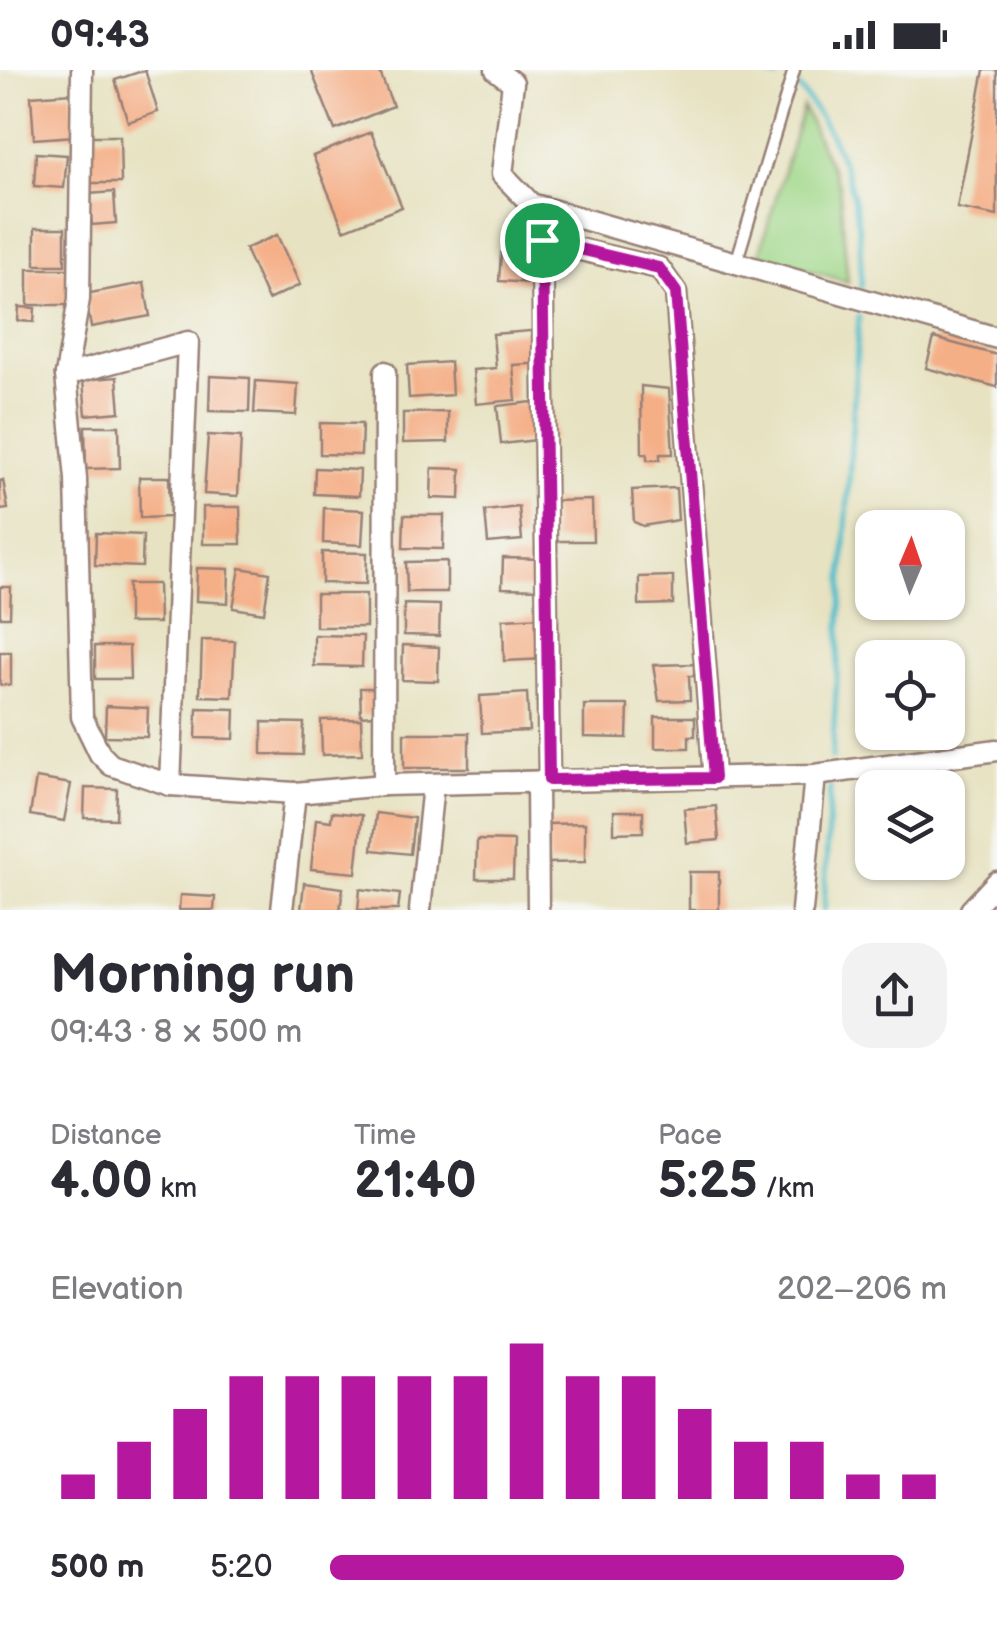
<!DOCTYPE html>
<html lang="en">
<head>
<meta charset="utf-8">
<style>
  :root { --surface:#fff; --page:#f2f2f3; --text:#2b2b33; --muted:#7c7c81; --accent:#b5179e }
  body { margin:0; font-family:"Balsamiq Sans",sans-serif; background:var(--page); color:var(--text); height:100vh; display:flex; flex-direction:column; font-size:38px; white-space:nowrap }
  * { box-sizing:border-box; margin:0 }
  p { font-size:32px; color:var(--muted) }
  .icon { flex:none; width:55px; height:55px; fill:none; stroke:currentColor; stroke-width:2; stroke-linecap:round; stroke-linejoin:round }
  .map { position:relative; height:840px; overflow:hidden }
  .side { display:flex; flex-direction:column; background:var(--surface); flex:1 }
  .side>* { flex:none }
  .needle { width:65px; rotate:2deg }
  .tools { position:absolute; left:855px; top:440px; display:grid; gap:20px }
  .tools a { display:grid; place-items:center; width:110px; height:110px; border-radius:20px; background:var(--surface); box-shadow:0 2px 8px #0004; font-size:50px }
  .pin { position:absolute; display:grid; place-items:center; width:85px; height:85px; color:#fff; margin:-42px; border:5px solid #fff; border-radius:50%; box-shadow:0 2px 10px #0007 }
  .round { display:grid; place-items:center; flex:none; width:105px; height:105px; border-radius:30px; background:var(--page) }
  .summary { display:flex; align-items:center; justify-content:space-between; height:170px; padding:0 50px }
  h1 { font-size:55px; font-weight:700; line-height:75px }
  .stats { display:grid; grid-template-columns:repeat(3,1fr); gap:15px; height:170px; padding:10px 50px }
  .stats div { display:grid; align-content:center }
  .stats b { font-size:50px; font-weight:700 }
  .stats small { font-size:28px; font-weight:400 }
  .stats p { font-size:28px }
  .chart { height:280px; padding:20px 50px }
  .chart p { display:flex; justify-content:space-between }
  .chart svg { width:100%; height:180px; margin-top:10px; stroke:var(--accent); stroke-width:6 }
  ul { padding:0 50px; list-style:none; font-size:32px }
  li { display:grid; grid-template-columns:160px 120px 1fr; align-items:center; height:75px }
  li i { height:25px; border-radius:12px; background:var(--accent) }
  .status { display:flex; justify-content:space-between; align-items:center; height:70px; padding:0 50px; background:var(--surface); direction:ltr }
  .status svg { height:28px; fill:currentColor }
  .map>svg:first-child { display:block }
  .green { fill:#a0d889; stroke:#757c5a; stroke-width:2.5 }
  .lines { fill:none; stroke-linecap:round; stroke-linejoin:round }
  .stream { stroke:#52becb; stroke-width:5 }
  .building { fill:#f5af87 }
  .lane-casing { stroke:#988076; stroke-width:15 }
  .street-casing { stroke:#988076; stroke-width:25 }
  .lane { stroke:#fff; stroke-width:10 }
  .street { stroke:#fff; stroke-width:20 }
  .route-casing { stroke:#fff; stroke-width:20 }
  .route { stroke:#b5179e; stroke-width:12 }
</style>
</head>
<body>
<div class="status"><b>09:43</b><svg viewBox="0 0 49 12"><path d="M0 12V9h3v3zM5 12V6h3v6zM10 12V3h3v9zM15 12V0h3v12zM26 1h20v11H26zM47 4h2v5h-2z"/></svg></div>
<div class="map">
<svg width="997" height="840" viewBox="0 0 997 840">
  <rect width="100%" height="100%" fill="#f6f6f2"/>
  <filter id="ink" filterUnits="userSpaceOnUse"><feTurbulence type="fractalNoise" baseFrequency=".01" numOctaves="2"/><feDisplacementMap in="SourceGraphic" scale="20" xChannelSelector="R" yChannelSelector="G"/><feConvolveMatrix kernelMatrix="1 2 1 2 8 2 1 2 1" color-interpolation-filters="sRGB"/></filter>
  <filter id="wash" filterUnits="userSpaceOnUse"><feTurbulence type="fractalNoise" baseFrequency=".0048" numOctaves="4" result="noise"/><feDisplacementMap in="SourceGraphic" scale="40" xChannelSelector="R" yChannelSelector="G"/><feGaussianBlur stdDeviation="2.25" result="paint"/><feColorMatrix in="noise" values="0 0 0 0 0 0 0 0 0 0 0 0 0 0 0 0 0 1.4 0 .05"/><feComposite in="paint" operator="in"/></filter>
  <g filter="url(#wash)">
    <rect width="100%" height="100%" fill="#e7e2c1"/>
    <path class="green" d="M803 37 839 115 848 212 759 185Z"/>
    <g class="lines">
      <g class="stream">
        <path d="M759 0 777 8"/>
        <path d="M798 17C847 76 863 140 861 217"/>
        <path d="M832 688 859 247"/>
        <path d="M824 840 830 718"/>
      </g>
    </g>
    <g id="blocks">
      <g class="building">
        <path d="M145 0 158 42 128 52 115 10Z"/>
        <path d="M311 0H379L393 36 335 60Z"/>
        <path d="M984 0H997V146L957 138Z"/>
        <path d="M72 23 76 66 34 69 31 26Z"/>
        <path d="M371 62 402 137 344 160 313 86Z"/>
        <path d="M84 66H120L121 113H84Z"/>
        <path d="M36 83 67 85 64 118 34 116Z"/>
        <path d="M114 122 116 153 92 155 89 124Z"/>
        <rect x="35" y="158" width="30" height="37"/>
        <path d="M277 165 300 215 268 230 245 179Z"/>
        <path d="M501 183 534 185 532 213 499 211Z"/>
        <rect x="28" y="199" width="41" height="36"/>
        <path d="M144 213 150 246 91 257 85 224Z"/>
        <path d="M19 237 35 238 34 252 18 251Z"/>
        <path d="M541 260 544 293 513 295 516 330 476 334 473 300 496 298 493 264Z"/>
        <path d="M934 268 997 285V317L926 298Z"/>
        <path d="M450 292 452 325 409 328 407 295Z"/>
        <path d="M210 306 250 308 249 342 209 341Z"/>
        <path d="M117 307 120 342 86 345 83 310Z"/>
        <path d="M256 311 298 314 296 345 254 343Z"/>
        <path d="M641 316 669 319 673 384H660V390H647V384H642Z"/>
        <path d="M551 330 555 368 501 374 497 336Z"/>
        <path d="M448 342V372L403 373V343Z"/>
        <path d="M320 353 362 354 361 385 320 384Z"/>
        <path d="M85 356H119L120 398 86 399Z"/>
        <path d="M208 365 241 367 238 426 204 424Z"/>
        <path d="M315 398 360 400 359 426 314 424Z"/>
        <path d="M432 398 461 399 460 429 431 428Z"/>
        <path d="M139 407H169L170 447 140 448Z"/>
        <path d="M3 410 8 439 0 440V411Z"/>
        <path d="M676 418 678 450 643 456 634 452 632 420Z"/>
        <path d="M592 430 593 471H553L552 431Z"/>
        <path d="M203 437H240L241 474H203Z"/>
        <path d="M519 437 522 470 488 473 485 441Z"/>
        <path d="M324 438 364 440 362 475 323 473Z"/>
        <path d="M404 445H444L443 479 403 478Z"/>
        <path d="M96 463 143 465 142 497 95 495Z"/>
        <path d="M322 482 367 483 366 514 322 513Z"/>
        <path d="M503 488 544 489 543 519 502 518Z"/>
        <path d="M447 491V522H407L406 492Z"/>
        <path d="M197 498 229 499 228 533 196 531Z"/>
        <path d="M240 498 270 503 264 543 233 538Z"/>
        <path d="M673 506V534L639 535V507Z"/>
        <path d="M128 514H158L159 553H128Z"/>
        <path d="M0 517H11L10 547H0Z"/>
        <rect x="316" y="524" width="50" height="33"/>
        <path d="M404 534 440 535 439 566 404 565Z"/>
        <path d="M545 547 546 589 504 591 503 549Z"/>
        <path d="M314 565 363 566 362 597 314 596Z"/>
        <path d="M202 570 235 571 232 627 200 626Z"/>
        <path d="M403 575 439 577 438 611 402 610Z"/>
        <path d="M95 576H129L130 609H95Z"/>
        <rect x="0" y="582" width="11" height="33"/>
        <path d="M694 594V606H689L690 630 659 631 653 595Z"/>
        <path d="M360 618H373L374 645 361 646Z"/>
        <path d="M527 623 529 661 482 663 480 626Z"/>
        <path d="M584 635H628L627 668 584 667Z"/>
        <path d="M106 636 148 638 147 667 105 666Z"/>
        <path d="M197 638 235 639 234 669 196 668Z"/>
        <path d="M655 647H695V666H689V678H655Z"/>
        <path d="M361 649 362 684 322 685 321 650Z"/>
        <path d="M262 652 304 653 303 685 262 684Z"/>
        <rect x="404" y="663" width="65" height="35"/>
        <path d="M36 708 71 714 64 751 30 745Z"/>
        <path d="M85 718 117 719 116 749 84 748Z"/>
        <path d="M716 736 719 770 687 773 684 739Z"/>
        <path d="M614 741H643V762L614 763Z"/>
        <path d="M332 742 362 745 356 803 311 799 316 749 331 751Z"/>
        <path d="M376 743 414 748 410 784 372 780Z"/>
        <path d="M585 753V792L549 793 548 754Z"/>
        <path d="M477 770 514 771 513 809H476Z"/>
        <rect x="689" y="802" width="30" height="38"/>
        <path d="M304 813 343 818 340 840H301Z"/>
        <path d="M360 819 400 824 398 840H358Z"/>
        <path d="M180 825 215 827 214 840H179Z"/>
      </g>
    </g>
  </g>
  <g filter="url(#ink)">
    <use href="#blocks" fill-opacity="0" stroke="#988076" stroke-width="2.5"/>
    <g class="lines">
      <defs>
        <path id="lane" d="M736 193 794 0"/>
        <g id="street">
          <path d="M82 0 79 229 66 305 76 409 82 647 100 684 111 695 170 715 295 723 384 715 815 705 997 680"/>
          <path d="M496 0 513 13 502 104 531 134 997 268"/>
          <path d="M66 305 188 272 170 715"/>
          <path d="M549 710 542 171 659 198 676 222 714 708"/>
          <path d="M537 713 538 840"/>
          <path d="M384 715 385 302"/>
          <path d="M282 840 295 723"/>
          <path d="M420 840 433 715"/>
          <path d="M802 840 815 705"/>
          <path d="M971 840 997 812"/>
        </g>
      </defs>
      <use href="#lane" class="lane-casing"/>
      <use href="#street" class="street-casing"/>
      <use href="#lane" class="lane"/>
      <use href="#street" class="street"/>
    </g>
  </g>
  <g class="lines" filter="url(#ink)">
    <defs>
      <path id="route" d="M542 170 659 198 676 222 714 708 549 710Z"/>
    </defs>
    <use href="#route" class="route-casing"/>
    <use href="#route" class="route"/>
  </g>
</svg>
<div class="tools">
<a><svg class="needle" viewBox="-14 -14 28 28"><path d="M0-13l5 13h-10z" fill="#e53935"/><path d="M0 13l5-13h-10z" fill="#7c7c81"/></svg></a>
<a><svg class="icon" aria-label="locate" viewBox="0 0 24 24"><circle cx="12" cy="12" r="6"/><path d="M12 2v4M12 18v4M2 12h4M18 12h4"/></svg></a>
<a><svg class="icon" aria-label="layers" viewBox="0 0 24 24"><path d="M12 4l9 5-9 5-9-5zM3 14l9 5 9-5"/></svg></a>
</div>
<div class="pin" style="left:542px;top:170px;background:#1e9e55"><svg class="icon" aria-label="arrive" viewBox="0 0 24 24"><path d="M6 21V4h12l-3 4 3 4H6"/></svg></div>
</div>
<section class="side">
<div class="summary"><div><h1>Morning run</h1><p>09:43 · 8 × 500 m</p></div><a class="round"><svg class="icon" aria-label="share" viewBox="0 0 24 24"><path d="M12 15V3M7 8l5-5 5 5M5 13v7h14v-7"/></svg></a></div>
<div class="stats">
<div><p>Distance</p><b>4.00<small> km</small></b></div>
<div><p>Time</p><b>21:40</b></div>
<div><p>Pace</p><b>5:25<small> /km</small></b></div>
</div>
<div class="chart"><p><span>Elevation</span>202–206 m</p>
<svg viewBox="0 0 160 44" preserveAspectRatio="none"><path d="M5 44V38M15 44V30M25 44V22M35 44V14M45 44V14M55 44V14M65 44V14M75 44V14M85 44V6M95 44V14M105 44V14M115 44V22M125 44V30M135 44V30M145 44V38M155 44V38"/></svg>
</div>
<ul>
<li><b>500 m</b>5:20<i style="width:93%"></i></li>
</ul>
</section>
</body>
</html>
